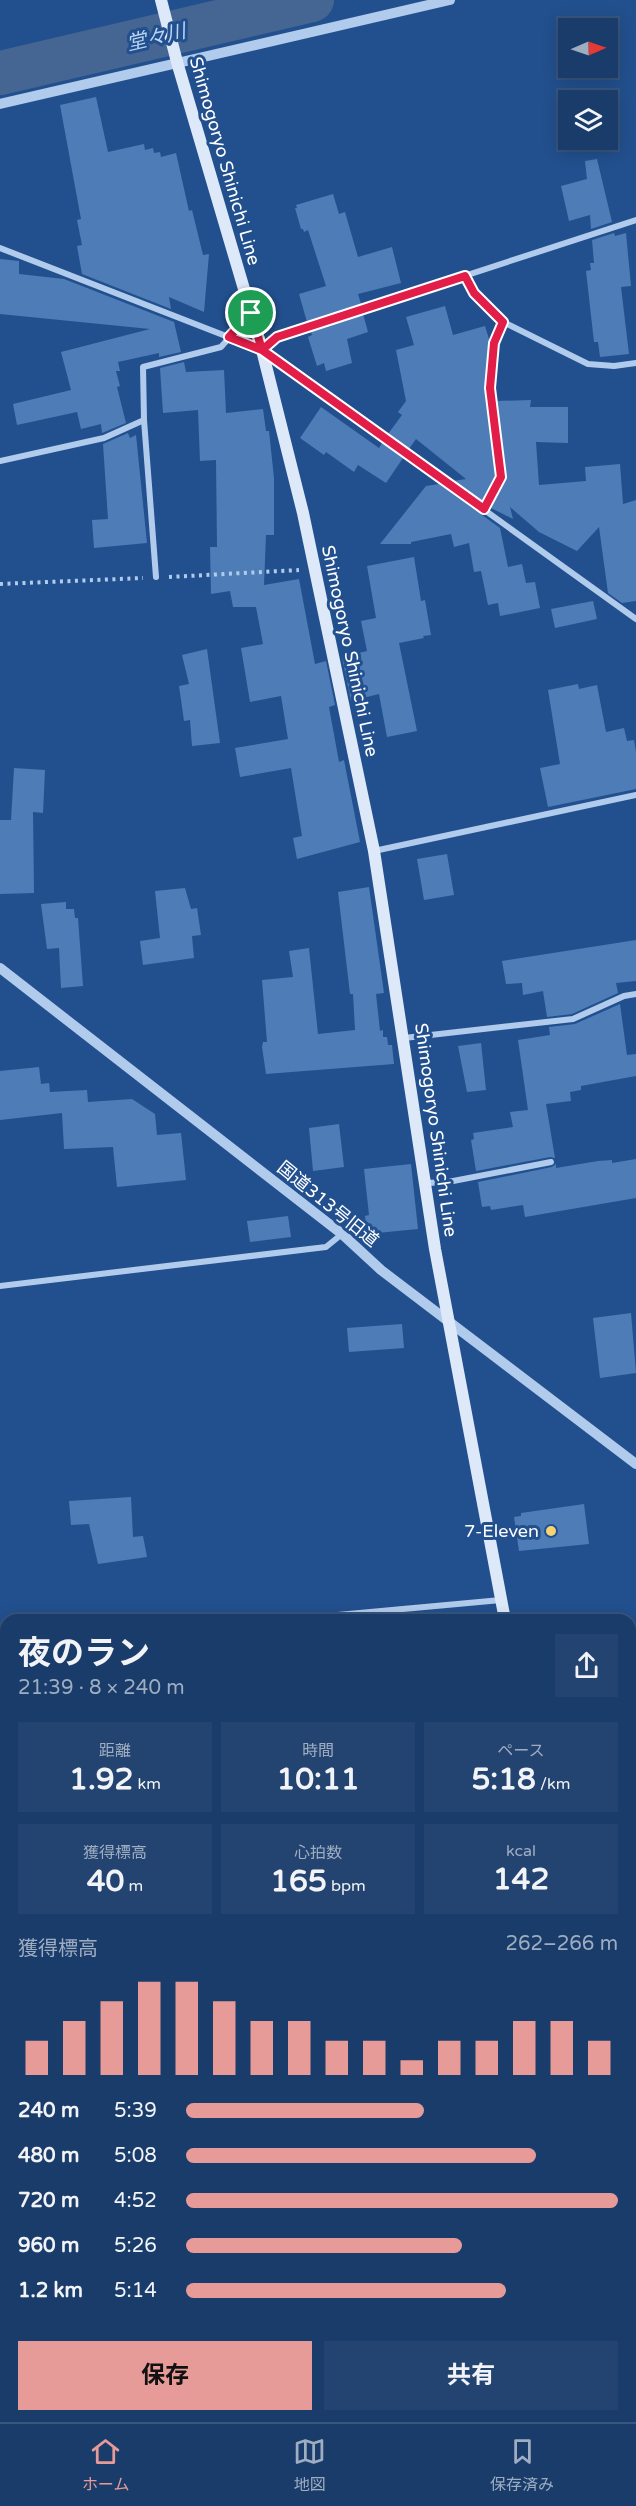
<!DOCTYPE html>
<html lang="ja">
<head>
<meta charset="utf-8">
<style>
  :root { --surface:#1a3c6a; --page:#234370; --text:#f1f3f6; --muted:#9fadc1; --line:#38567e; --accent:#e69b98 }
  body { margin:0; font-family:"Varela Round","Noto Sans JP",sans-serif; background:var(--page); color:var(--text); height:100vh; display:flex; flex-direction:column; font-size:22px; white-space:nowrap }
  * { box-sizing:border-box; margin:0 }
  p { font-size:20px; color:var(--muted) }
  .icon { flex:none; width:33px; height:33px; fill:none; stroke:currentColor; stroke-width:2; stroke-linecap:round; stroke-linejoin:round }
  .map { position:relative; flex:1; overflow:hidden }
  .side { position:absolute; left:0px; top:1614px; width:636px; height:808px; display:flex; flex-direction:column; background:var(--surface); border-radius:18px 18px 0 0; box-shadow:0 3px 15px #0003,0 0 0 2px var(--line) }
  .side>* { flex:none }
  .needle { width:39px; rotate:88deg }
  .buttons { position:absolute; left:558px; top:18px; display:grid; gap:12px }
  .buttons a { display:grid; place-items:center; width:60px; height:60px; border-radius:0px; background:var(--surface); box-shadow:0 3px 15px #0003,0 0 0 2px var(--line); font-size:30px }
  .pin { position:absolute; display:grid; place-items:center; width:51px; height:51px; color:#fff; margin:-26px; border:3px solid #fff; border-radius:50%; box-shadow:0 2px 6px #0007 }
  .round { display:grid; place-items:center; flex:none; width:63px; height:63px; border-radius:0px; background:var(--page) }
  .headline { display:flex; align-items:center; justify-content:space-between; height:102px; padding:0 18px }
  h1 { font-size:33px; font-weight:700; line-height:45px }
  .stats { display:grid; grid-template-columns:repeat(3,1fr); gap:9px; height:102px; padding:6px 18px }
  .stats div { display:grid; align-content:center; border-radius:0px; background:var(--page); text-align:center }
  .stats b { font-size:30px; font-weight:700 }
  .stats small { font-size:16px; font-weight:400 }
  .stats p { font-size:16px }
  .chart { height:168px; padding:12px 18px }
  .chart p { display:flex; justify-content:space-between }
  .chart svg { width:100%; height:108px; margin-top:6px; stroke:var(--accent); stroke-width:6 }
  .action { display:flex; gap:12px; margin-top:auto; padding:12px 18px }
  .action a { flex:1; height:69px; border-radius:0px; background:var(--accent); color:#111; font-size:24px; font-weight:700; line-height:69px; text-align:center }
  .action a+a { background:var(--page); color:var(--text) }
  ul { padding:0 18px; list-style:none; font-size:20px }
  li { display:grid; grid-template-columns:96px 72px 1fr; align-items:center; height:45px }
  li i { height:15px; border-radius:8px; background:var(--accent) }
  .menu { display:flex; justify-content:space-around; align-items:center; height:84px; border-top:2px solid var(--line); background:var(--surface); font-size:16px; color:var(--muted) }
  .menu a { display:grid; justify-items:center; gap:3px }
  .menu .selected { color:var(--accent) }
  .map>svg:first-child { display:block }
  .lines { fill:none; stroke-linecap:round; stroke-linejoin:round }
  .river { stroke:#456693; stroke-width:44 }
  .building { fill:#4e7cb7 }
  .path { stroke:#b1cbec; stroke-width:4; stroke-dasharray:3 4.5; stroke-linecap:butt }
  .minor { stroke:#b1cbec; stroke-width:6 }
  .tertiary { stroke:#b1cbec; stroke-width:10 }
  .secondary { stroke:#dde9f9; stroke-width:12 }
  .rail-casing { stroke:#fff; stroke-width:7 }
  .rail { stroke:#22508e; stroke-width:4.5; stroke-dasharray:14; stroke-linecap:butt }
  .route-casing { stroke:#fff; stroke-width:12 }
  .route { stroke:#e11d48; stroke-width:8 }
  .poi-dot { fill:#f8d373; stroke:#22508e; stroke-width:2 }
  .labels { text-anchor:middle; stroke-width:6; stroke-linejoin:round; paint-order:stroke }
  .street-label { font-size:18px; fill:#fff; stroke:#22508e }
  .poi-label { font-size:18px; fill:#fff; stroke:#22508e; text-anchor:end }
  .water-label { font-size:20px; font-style:italic; fill:#bdd5f3; stroke:#22508e }
</style>
</head>
<body>
<div class="map">
<svg width="636" height="2422" viewBox="0 0 636 2422">
  <rect width="100%" height="100%" fill="#22508e"/>
  <g class="lines">
    <path class="river" d="M0 73 312 0"/>
  </g>
  <g class="building">
    <path d="M96 97 108 152 144 144 145 150 153 148 154 153 160 152 161 157 176 153 189 211 192 210 203 255 209 254 204 312 169 297 171 309 82 274 77 246 82 245 77 220 81 219 60 105Z"/>
    <path d="M597 159 612 222 591 229 590 215 569 221 561 186 587 179 585 161Z"/>
    <path d="M333 194 339 214 345 212 358 257 392 247 401 283 358 294 361 304 307 322 299 294 326 286 308 230 304 232 303 229H301L295 208H297L296 205Z"/>
    <path d="M614 233 615 236 626 233 631 286 621 287 629 354 600 357 598 342H594L586 271 591 270 590 263H594L592 240Z"/>
    <path d="M0 259 19 261V274L64 279 174 322 181 352 159 357V353L118 362 120 371H116L120 386 117 387 126 423 102 433 101 424 81 429 77 412 17 425 13 404 71 390 61 352 150 329 0 314Z"/>
    <path d="M445 306 453 335 485 326 489 339 485 388 496 476 482 502 453 481 466 479 416 439 409 449 388 434 402 415 398 412 406 401 396 350 414 345 406 317Z"/>
    <path d="M363 314 368 332 347 339 352 363 326 371 324 363 317 366 308 337 312 335 311 332Z"/>
    <path d="M184 362 186 372 224 370 226 413 263 409 266 431H269L274 478V535H266L264 585 299 579 315 664 326 661 335 705 329 707 339 762 344 760 360 842 297 859 293 838 302 836 291 768 240 777 235 748 288 739 281 696 250 702 241 648 263 644 256 607H233L230 591 211 594 210 547H217L216 460 200 461 198 410 163 413 160 368Z"/>
    <path d="M531 400 530 407H568V443L536 442 539 485 586 481 585 467 620 464 623 504 636 500V601L622 603 608 593 599 527 577 551 539 532 510 507 513 519 491 508 506 477 497 401Z"/>
    <path d="M321 407 379 448 382 443 403 458 386 483 358 465 354 472 326 452 324 455 300 438Z"/>
    <path d="M128 433 130 438 136 435 147 543 94 548 92 520 108 519 103 444Z"/>
    <path d="M439 484 500 528 508 567 522 564 526 583 535 582 540 608 500 616 498 603 488 605 481 571 474 572 469 543 454 547 451 534 411 542V544H380L426 486Z"/>
    <path d="M414 557 421 601 425 600 431 635 423 636 424 638 399 643 417 731 387 737 379 694 351 701 342 657 367 651 361 621 376 618 367 566Z"/>
    <path d="M593 601 597 619 555 628 551 609Z"/>
    <path d="M207 649 220 743 192 746 190 720 184 721 179 686 189 684 182 655Z"/>
    <path d="M578 684 579 689 597 685 606 732 624 728 627 741 634 740 636 752V789L548 807 540 768 560 764 548 690Z"/>
    <path d="M14 768 45 770 43 813 33 812 34 893 0 894V820H11Z"/>
    <path d="M447 854 454 895 424 900 417 859Z"/>
    <path d="M369 887 384 993 376 994 380 1031 383 1030V1037H387L388 1045H392L394 1064 266 1074 262 1047 263 1042H267L262 980 293 977 289 951 309 948 318 1034 355 1030 353 994H350L338 892Z"/>
    <path d="M185 888 191 909 197 908 201 935 192 936 194 958 143 965 140 941 160 938 155 891Z"/>
    <path d="M66 902V909H74L75 918H78L83 986 61 988 59 948 47 949 41 904Z"/>
    <path d="M636 940V981L616 983 618 993 572 1014 547 1017 543 991 523 995 522 983 506 984 502 961Z"/>
    <path d="M620 1004 627 1055 636 1054V1076L581 1086V1090L570 1092 571 1101 546 1104 555 1158 550 1157 476 1171 471 1140 474 1139 473 1133 513 1127 510 1112 528 1110 518 1040 550 1035 549 1027 575 1024Z"/>
    <path d="M481 1043 486 1090 467 1092 458 1046Z"/>
    <path d="M39 1067 41 1084 49 1083 50 1092 87 1090 88 1102 132 1099 155 1114 157 1135 181 1133 186 1180 117 1187 113 1147 64 1149 62 1113 0 1120V1071Z"/>
    <path d="M339 1124 344 1167 313 1171 309 1128Z"/>
    <path d="M636 1159V1198L525 1217 523 1205 491 1210 490 1206 482 1207 478 1182 552 1167 556 1164V1168L598 1161 612 1160V1163Z"/>
    <path d="M411 1164 418 1229 367 1234 365 1216 369 1215 364 1169Z"/>
    <path d="M288 1216 291 1237 250 1242 247 1221Z"/>
    <path d="M631 1313 636 1373 600 1378 593 1318Z"/>
    <path d="M402 1324 404 1348 349 1352 347 1328Z"/>
    <path d="M131 1497 133 1537 143 1536 147 1557 98 1564 89 1524 71 1525 69 1501Z"/>
    <path d="M584 1504 589 1544 519 1551 514 1517 521 1516V1513Z"/>
  </g>
  <g class="lines">
    <g class="path">
      <path d="M169 577 299 570"/>
      <path d="M0 584 143 578"/>
      <path d="M33 2422 37 2416"/>
    </g>
    <g class="minor">
      <path d="M0 248 262 350 636 619"/>
      <path d="M465 276 474 293 503 322 588 364 614 366 636 363"/>
      <path d="M262 350 277 337 636 220"/>
      <path d="M0 461 104 438 144 420"/>
      <path d="M484 509 501 477 490 388 494 343 503 322"/>
      <path d="M156 577 144 420 143 367 221 347 250 314"/>
      <path d="M374 851 636 795"/>
      <path d="M404 1038 573 1019 624 996 636 994"/>
      <path d="M426 1183 448 1182 551 1162"/>
      <path d="M0 1286 326 1247 342 1234"/>
      <path d="M283 1620 501 1600"/>
      <path d="M0 1670 6 1669"/>
      <path d="M0 1944 6 1950"/>
      <path d="M630 2004 636 2003"/>
      <path d="M0 2082 6 2081"/>
      <path d="M519 2416 525 2422"/>
    </g>
    <g class="tertiary">
      <path d="M0 104 450 0"/>
      <path d="M0 968 342 1234 381 1270 636 1464"/>
    </g>
    <g class="secondary">
      <path d="M161 0 177 62 262 350 303 513 374 851 435 1249 505 1620"/>
      <path d="M619 2416 620 2422"/>
    </g>
    <defs>
      <g id="rail">
        <path d="M0 1917 6 1923"/>
        <path d="M548 2416 554 2422"/>
      </g>
    </defs>
    <use href="#rail" class="rail-casing"/>
    <use href="#rail" class="rail"/>
  </g>
  <g class="lines">
    <defs>
      <path id="route" d="M251 313 262 350 484 509 501 477 490 388 494 343 503 322 474 293 465 276 277 337 262 350 229 337 251 313"/>
    </defs>
    <use href="#route" class="route-casing"/>
    <use href="#route" class="route"/>
  </g>
  <circle class="poi-dot" cx="551" cy="1531" r="6"/>
  <g class="labels">
    <g class="street-label">
      <text transform="translate(225 161) rotate(74)" y="6">Shimogoryo Shinichi Line</text>
      <text transform="translate(350 651) rotate(78)" y="6">Shimogoryo Shinichi Line</text>
      <text transform="translate(436 1130) rotate(82)" y="6">Shimogoryo Shinichi Line</text>
      <text transform="translate(328 1204) rotate(39)" y="6">国道313号旧道</text>
    </g>
    <g class="poi-label">
      <text x="539" y="1537">7-Eleven</text>
    </g>
    <g class="water-label">
      <text transform="translate(156 37) rotate(-13)" y="7">堂々川</text>
    </g>
  </g>
</svg>
<div class="buttons">
<a><svg class="needle" viewBox="-14 -14 28 28"><path d="M0-13l5 13h-10z" fill="#e53935"/><path d="M0 13l5-13h-10z" fill="#9fadc1"/></svg></a>
<a><svg class="icon" aria-label="layers" viewBox="0 0 24 24"><path d="M12 4l9 5-9 5-9-5zM3 14l9 5 9-5"/></svg></a>
</div>
<div class="pin" style="left:251px;top:313px;background:#1e9e55"><svg class="icon" aria-label="arrive" viewBox="0 0 24 24"><path d="M6 21V4h12l-3 4 3 4H6"/></svg></div>
<section class="side">
<div class="headline"><div><h1>夜のラン</h1><p>21:39 · 8 × 240 m</p></div><a class="round"><svg class="icon" aria-label="share" viewBox="0 0 24 24"><path d="M12 15V3M7 8l5-5 5 5M5 13v7h14v-7"/></svg></a></div>
<div class="stats">
<div><p>距離</p><b>1.92<small> km</small></b></div>
<div><p>時間</p><b>10:11</b></div>
<div><p>ペース</p><b>5:18<small> /km</small></b></div>
</div>
<div class="stats">
<div><p>獲得標高</p><b>40<small> m</small></b></div>
<div><p>心拍数</p><b>165<small> bpm</small></b></div>
<div><p>kcal</p><b>142</b></div>
</div>
<div class="chart"><p><span>獲得標高</span>262–266 m</p>
<svg viewBox="0 0 160 44" preserveAspectRatio="none"><path d="M5 44V30M15 44V22M25 44V14M35 44V6M45 44V6M55 44V14M65 44V22M75 44V22M85 44V30M95 44V30M105 44V38M115 44V30M125 44V30M135 44V22M145 44V22M155 44V30"/></svg>
</div>
<ul>
<li><b>240 m</b>5:39<i style="width:55%"></i></li>
<li><b>480 m</b>5:08<i style="width:81%"></i></li>
<li><b>720 m</b>4:52<i style="width:100%"></i></li>
<li><b>960 m</b>5:26<i style="width:64%"></i></li>
<li><b>1.2 km</b>5:14<i style="width:74%"></i></li>
</ul>
<div class="action"><a>保存</a><a>共有</a></div>
</section>
</div>
<nav class="menu">
<a class="selected"><svg class="icon" aria-label="home" viewBox="0 0 24 24"><path d="M3 11l9-7 9 7M6 9v11h12V9"/></svg>ホーム</a>
<a><svg class="icon" aria-label="map" viewBox="0 0 24 24"><path d="M3 6l6-2 6 2 6-2v14l-6 2-6-2-6 2zM9 4v14M15 6v14"/></svg>地図</a>
<a><svg class="icon" aria-label="saved" viewBox="0 0 24 24"><path d="M7 4h10v16l-5-4-5 4z"/></svg>保存済み</a>
</nav>
</body>
</html>
